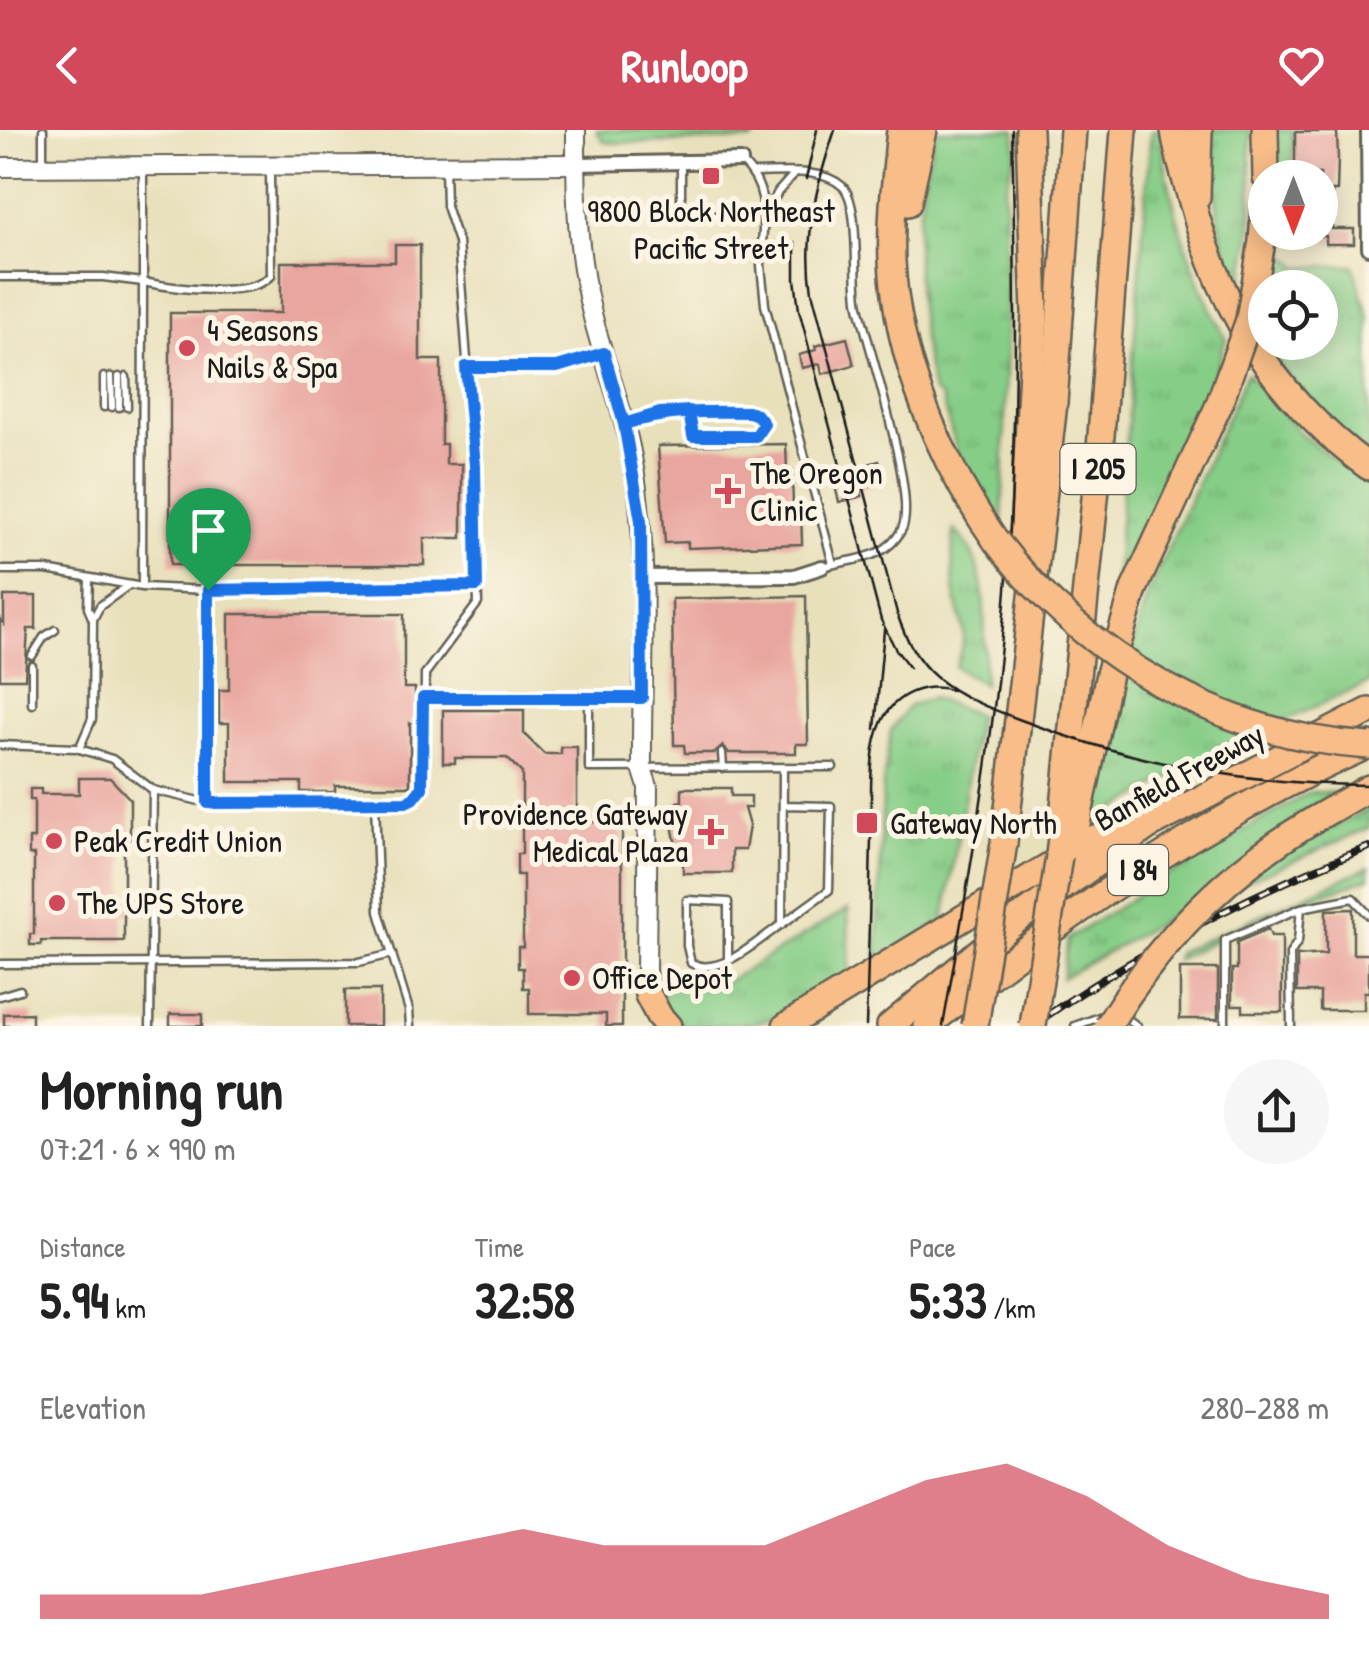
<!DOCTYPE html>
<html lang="en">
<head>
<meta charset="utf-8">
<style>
  :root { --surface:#fff; --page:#f6f6f6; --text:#222; --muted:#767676; --accent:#d1495b }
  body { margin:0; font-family:"Patrick Hand",sans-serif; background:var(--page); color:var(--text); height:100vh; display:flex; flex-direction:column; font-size:38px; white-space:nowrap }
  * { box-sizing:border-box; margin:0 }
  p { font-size:32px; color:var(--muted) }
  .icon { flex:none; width:55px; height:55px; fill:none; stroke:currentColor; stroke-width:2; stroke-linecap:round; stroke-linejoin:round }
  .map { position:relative; height:896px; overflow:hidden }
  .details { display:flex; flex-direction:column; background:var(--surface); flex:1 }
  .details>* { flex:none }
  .needle { width:65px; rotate:180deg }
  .fabs { position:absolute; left:1248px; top:30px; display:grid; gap:20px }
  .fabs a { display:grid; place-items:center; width:90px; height:90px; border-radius:50%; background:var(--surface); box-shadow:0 5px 25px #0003; font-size:50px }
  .pin { position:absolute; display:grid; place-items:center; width:85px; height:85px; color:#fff; margin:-102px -42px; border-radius:50% 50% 50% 0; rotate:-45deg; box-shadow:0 0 10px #0007 }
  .pin .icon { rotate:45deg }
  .round { display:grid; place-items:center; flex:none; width:105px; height:105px; border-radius:52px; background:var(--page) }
  .head { display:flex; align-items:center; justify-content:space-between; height:170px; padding:0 40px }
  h1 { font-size:55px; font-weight:700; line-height:75px }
  .figures { display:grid; grid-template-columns:repeat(3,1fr); gap:15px; height:170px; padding:10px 40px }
  .figures div { display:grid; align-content:center }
  .figures b { font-size:50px; font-weight:700 }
  .figures small { font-size:28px; font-weight:400 }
  .figures p { font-size:28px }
  .chart { height:280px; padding:20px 40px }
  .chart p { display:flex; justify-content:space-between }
  .chart svg { width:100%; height:180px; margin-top:10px; fill:var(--accent); opacity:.7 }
  header { display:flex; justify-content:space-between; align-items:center; height:130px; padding:0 40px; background:var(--accent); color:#fff; font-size:45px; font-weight:700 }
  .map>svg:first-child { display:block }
  .grass { fill:url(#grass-tufts); stroke:#517452; stroke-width:2.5; fill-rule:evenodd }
  .building { fill:#e9a59f }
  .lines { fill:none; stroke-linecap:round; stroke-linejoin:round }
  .service-casing { stroke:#636154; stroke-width:11 }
  .minor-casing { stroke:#636154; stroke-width:18 }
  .tertiary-casing { stroke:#636154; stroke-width:22 }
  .motorway-casing { stroke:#636154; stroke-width:30 }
  .service { stroke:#fff; stroke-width:6 }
  .minor { stroke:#fff; stroke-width:12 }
  .tertiary { stroke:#fff; stroke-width:18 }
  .motorway { stroke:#f8bd88; stroke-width:25 }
  .tram { stroke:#1c1c1c; stroke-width:2.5 }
  .rail-casing { stroke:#1c1c1c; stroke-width:8 }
  .rail { stroke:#fcf5e5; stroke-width:4; stroke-dasharray:11; stroke-linecap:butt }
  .motorway-bridge-casing { stroke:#636154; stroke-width:30; stroke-linecap:butt }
  .motorway-bridge { stroke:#f8bd88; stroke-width:25 }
  .route-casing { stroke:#fff; stroke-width:20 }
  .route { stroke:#1a73e8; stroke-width:12 }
  .poi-dot { fill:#d1495b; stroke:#fcf5e5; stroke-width:4 }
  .labels { text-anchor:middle; stroke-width:10; stroke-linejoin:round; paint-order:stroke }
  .shield { fill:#fcf5e5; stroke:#5f5d58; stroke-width:2.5 }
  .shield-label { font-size:30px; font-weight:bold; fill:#1c1c1c }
  .poi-label { font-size:32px; fill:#1c1c1c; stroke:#fcf5e5; text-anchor:start }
  .street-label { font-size:32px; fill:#1c1c1c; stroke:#fcf5e5 }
</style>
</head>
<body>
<header><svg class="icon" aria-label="back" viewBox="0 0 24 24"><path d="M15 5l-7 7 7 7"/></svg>Runloop<svg class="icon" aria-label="heart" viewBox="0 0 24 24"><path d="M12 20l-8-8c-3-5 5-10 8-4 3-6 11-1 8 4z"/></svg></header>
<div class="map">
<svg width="1369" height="896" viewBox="0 0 1369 896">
  <defs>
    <pattern id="grass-tufts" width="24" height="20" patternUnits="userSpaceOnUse" patternTransform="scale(2.5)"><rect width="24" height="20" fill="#86cd87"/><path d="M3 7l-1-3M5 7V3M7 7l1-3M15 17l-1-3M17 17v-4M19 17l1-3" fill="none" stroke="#73af74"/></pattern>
  </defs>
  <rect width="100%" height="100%" fill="#fcf5e5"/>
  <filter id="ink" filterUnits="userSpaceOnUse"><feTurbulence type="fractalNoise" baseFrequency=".01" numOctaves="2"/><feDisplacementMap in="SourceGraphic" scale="20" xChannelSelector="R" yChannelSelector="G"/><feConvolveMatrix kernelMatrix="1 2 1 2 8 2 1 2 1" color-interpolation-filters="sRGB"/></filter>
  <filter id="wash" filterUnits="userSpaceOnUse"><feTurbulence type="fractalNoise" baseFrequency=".0048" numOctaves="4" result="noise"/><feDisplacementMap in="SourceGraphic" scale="40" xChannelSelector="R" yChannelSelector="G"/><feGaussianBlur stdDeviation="2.25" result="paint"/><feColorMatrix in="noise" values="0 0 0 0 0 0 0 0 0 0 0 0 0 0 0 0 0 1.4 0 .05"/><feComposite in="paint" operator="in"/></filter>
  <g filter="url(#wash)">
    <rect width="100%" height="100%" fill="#e8e0bb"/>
    <g class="grass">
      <path d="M596 0H755L753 10 611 13 604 12Z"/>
      <path d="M936 0H1015L1016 21 1005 59 1007 206 1002 399H997L959 327 941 267 933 262C912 169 910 92 936 0Z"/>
      <path d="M1151 0H1160C1169 75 1190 143 1226 209L1209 263 1119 455 1116 444Z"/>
      <path d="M1213 0H1250L1252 96 1241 166C1217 113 1213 57 1213 0Z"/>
      <path d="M1275 0H1293L1292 47H1275Z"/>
      <path d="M1273 103H1286V126L1301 137 1353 135 1369 188V325L1329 293 1254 205ZM1265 158H1320V212H1265Z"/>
      <path d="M1247 243 1303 306 1369 355V553L1218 620 1089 695 1121 554 1148 463Z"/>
      <path d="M954 400C994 435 983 506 984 554L955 537C972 495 959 497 954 458 952 440 952 419 954 400Z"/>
      <path d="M932 568 978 585 944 791 877 829 883 654 891 600 909 576Z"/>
      <path d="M1310 662 1339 663 1299 686 1313 708 1369 678V698L1185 778 1062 848 1068 809 1197 727Z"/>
      <path d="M1369 737V748L1272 782 1176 830 1178 822Z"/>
      <path d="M848 779 850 849C823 864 796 880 766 890 748 896 700 896 682 894 663 886 657 859 659 841H668C679 861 700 861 721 855Z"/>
    </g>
    <g id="blocks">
      <g class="building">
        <path d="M1295 2H1337L1338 29 1337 61H1332V99H1354V114H1326V106H1320V44H1295Z"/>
        <path d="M395 115H420V230H441V314H446V334H462V408H424V435H170V183H281V132H395Z"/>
        <path d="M847 208 854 235 822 244 820 234 802 238 799 225 816 220 815 216Z"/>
        <path d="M786 314 787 340H792L793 379H801L802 414 688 418V412L665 413 658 316Z"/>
        <path d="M879 331 885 352 860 359 862 366 839 372 832 344Z"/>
        <path d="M4 466H36V499H28L25 549H0V489L4 494Z"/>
        <path d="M806 466 808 614H796V623H729L723 616 715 623H685L684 615H674L672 469Z"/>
        <path d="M229 484H404V558H415V593H410V656H335V662H301V652H229V593H219V560H229Z"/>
        <path d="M443 580H524V604L544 624H561V617H577V692H622V896H606V884H529V858H523V838H518V817H523V745H517V724H522V643L507 628H455V633H443Z"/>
        <path d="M79 648H110L130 669V709H124V767H131V784H124V811H41V815H30V804H34V725H29V709H34V670H30V659H41V664H79Z"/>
        <path d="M682 658H731V666H751V678H744L749 696 745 720H732V743H683V720H677L672 695 677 672 682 671Z"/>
        <path d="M1353 779V824H1369V862H1364V880H1320V862H1297V826L1326 824V780Z"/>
        <path d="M1268 799 1271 806H1282V882H1243V875H1232V839H1237V812Z"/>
        <rect x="1180" y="839" width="38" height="50"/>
        <rect x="345" y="860" width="35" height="36"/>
        <path d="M32 883V896H4V884Z"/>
        <rect x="170" y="884" width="32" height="12"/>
      </g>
    </g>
  </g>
  <g filter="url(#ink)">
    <use href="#blocks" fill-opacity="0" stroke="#636154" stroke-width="2.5"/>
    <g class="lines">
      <defs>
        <g id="service">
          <path d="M742 32C774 62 761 96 761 135 762 148 764 162 765 175L833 434"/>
          <path d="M681 33V87"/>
          <path d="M43 36V0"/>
          <path d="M143 37V152C172 158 250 169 271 146L270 40"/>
          <path d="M753 43C780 43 821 37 842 56 861 72 853 150 859 176 868 218 918 366 902 399 886 431 852 428 823 437"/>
          <path d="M665 86H728"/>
          <path d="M765 87 778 62 794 44"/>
          <path d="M0 147H103L143 152 142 457"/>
          <path d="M466 237H557L603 223"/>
          <path d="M104 247V277"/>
          <path d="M111 247 112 277"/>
          <path d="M119 247V277"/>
          <path d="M126 247 127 277"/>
          <path d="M626 294C668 281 706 281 749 282L757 285 764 295 756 306H693L689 281"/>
          <path d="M0 440H46L142 457 208 460 477 456"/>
          <path d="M208 460V673"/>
          <path d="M93 489 100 476 129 455"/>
          <path d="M32 526 44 507 55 500"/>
          <path d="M423 568H640"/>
          <path d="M589 568V638L833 637"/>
          <path d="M32 574V536"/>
          <path d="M0 615 76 618 112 629 153 660 208 673 375 672"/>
          <path d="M79 619 92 589 93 490 88 478 89 449"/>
          <path d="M722 623 723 638"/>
          <path d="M783 675 831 676 829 760 782 794 783 638"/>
          <path d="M728 829V772L687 770V816L691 833C720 848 758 810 782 794"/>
          <path d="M0 834 359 832 392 824"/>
          <path d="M0 866 20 860"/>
          <path d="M1122 885 1137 896"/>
          <path d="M150 896 153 660"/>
          <path d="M410 896 409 880 379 782 375 672H406L419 663 424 647 425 544 478 473 473 308 458 112 446 76 445 36"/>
          <path d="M1075 896 1105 885"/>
          <path d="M1225 896V810L1301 778"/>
          <path d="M1291 896 1290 824 1298 811 1301 778 1353 768 1369 785"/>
        </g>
        <g id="minor">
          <path d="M1368 0 1369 118"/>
          <path d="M576 34 741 31"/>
          <path d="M642 447 794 446 822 437"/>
        </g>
        <g id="tertiary">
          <path d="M576 0C576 56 576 111 588 166 599 221 622 272 632 327 651 428 641 535 642 638L648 657 646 839 648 865"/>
          <path d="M0 37 576 34"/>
        </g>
        <g id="motorway">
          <path d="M900 0C896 43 890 88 892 131 897 230 940 331 996 411"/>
          <path d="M1174 0C1178 31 1189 59 1197 89 1227 191 1282 274 1369 337"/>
          <path d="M1265 0 1266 48"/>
          <path d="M1197 67 1199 0"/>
          <path d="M908 73 924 0"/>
          <path d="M1262 111 1265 71"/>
          <path d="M1022 425 1035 183 1029 0"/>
          <path d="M1315 689 1369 658"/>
          <path d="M1004 713 1054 273 1073 0"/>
          <path d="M1063 718 1076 698 1109 544 1134 459 1218 277"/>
          <path d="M1059 726 1100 319 1124 0"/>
          <path d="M648 865 659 886 668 896"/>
          <path d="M786 896 1095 708 1133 700"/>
          <path d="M890 896 1018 789 1147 697 1369 581"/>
          <path d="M927 896C1063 785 1208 686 1369 615"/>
        </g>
      </defs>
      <use href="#service" class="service-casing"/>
      <use href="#minor" class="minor-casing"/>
      <use href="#tertiary" class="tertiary-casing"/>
      <use href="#motorway" class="motorway-casing"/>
      <use href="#service" class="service"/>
      <use href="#minor" class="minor"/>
      <use href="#tertiary" class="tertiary"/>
      <use href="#motorway" class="motorway"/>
      <g class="tram">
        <path d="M835 0C817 53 803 106 812 162L897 483C905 508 916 530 936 547 963 570 1000 582 1032 594 1142 635 1252 655 1369 655"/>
        <path d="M806 49 817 0"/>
        <path d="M795 113V149L799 180 881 490 896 520 910 538"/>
        <path d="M875 599 884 500"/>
        <path d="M866 896C868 832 870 768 871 705 872 670 867 623 882 591 895 564 924 552 952 560"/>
        <path d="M943 896C967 759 992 623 1004 484 1018 323 1016 162 1012 0"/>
      </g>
      <defs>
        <path id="rail" d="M1032 896C1136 823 1251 763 1369 717"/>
      </defs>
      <use href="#rail" class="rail-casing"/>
      <use href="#rail" class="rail"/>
      <defs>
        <g id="motorway-bridge">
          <path d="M1218 277 1249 190 1262 111"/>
          <path d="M996 411C1087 528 1220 606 1369 616"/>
          <path d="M975 896 1004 713"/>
          <path d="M1033 896 1059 726"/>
          <path d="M1108 896C1160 810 1229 740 1315 689"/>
        </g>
      </defs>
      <use href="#motorway-bridge" class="motorway-bridge-casing"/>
      <use href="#motorway-bridge" class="motorway-bridge"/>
    </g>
  </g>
  <g class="lines" filter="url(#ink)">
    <defs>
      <path id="route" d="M208 460V673L406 672 414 668 422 658 423 568H642L641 391 624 294C667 281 705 281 749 282L757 285 764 294 756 306H693L689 281 660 283 657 284 624 294 604 223 557 237H466L475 336 477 456 208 460"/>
    </defs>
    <use href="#route" class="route-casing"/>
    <use href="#route" class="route"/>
  </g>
  <g class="poi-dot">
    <rect x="701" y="36" width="20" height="20" rx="5"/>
    <circle cx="187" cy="218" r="10"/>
    <path d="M723 346h10v10h10v10h-10v10h-10v-10h-10v-10h10z"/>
    <rect x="855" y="681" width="24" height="24" rx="5"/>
    <path d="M706 687h10v10h10v10h-10v10h-10v-10h-10v-10h10z"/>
    <circle cx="54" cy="711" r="10"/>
    <circle cx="57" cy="773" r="10"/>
    <circle cx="572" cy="848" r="10"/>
  </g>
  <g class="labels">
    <g class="shield">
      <rect x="1060.5" y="314" width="75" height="50" rx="8"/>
      <rect x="1108" y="715" width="60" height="50" rx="8"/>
    </g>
    <g class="shield-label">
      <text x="1098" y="349">I 205</text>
      <text x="1138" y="750">I 84</text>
    </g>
    <g class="poi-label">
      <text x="711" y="92" text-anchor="middle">9800 Block Northeast<tspan x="711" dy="37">Pacific Street</tspan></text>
      <text x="207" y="211">4 Seasons<tspan x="207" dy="37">Nails &amp; Spa</tspan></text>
      <text x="750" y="354">The Oregon<tspan x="750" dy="37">Clinic</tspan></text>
      <text x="688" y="695" text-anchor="end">Providence Gateway<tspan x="688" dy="37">Medical Plaza</tspan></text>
      <text x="890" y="704">Gateway North</text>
      <text x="74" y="722">Peak Credit Union</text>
      <text x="77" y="784">The UPS Store</text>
      <text x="592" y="859">Office Depot</text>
    </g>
    <g class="street-label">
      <text transform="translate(1179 647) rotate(-29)" y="11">Banfield Freeway</text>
    </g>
  </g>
</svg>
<div class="fabs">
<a><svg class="needle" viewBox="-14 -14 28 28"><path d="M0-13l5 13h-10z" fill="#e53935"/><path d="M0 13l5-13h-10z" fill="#767676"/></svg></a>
<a><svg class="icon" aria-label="locate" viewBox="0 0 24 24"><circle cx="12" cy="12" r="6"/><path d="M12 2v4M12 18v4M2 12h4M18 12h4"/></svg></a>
</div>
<div class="pin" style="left:208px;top:460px;background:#1e9e55"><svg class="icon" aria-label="arrive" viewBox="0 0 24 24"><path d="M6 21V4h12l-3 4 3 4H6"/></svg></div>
</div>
<section class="details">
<div class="head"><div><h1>Morning run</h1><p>07:21 · 6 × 990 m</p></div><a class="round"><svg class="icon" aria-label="share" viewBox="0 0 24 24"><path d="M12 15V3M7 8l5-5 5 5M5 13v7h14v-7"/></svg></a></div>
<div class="figures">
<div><p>Distance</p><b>5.94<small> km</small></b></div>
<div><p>Time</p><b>32:58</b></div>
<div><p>Pace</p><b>5:33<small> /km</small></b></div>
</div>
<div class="chart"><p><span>Elevation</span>280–288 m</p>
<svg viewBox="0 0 160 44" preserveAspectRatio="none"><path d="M0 44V38L10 38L20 38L30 34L40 30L50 26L60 22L70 26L80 26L90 26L100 18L110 10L120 6L130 14L140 26L150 34L160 38V44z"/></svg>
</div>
</section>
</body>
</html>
